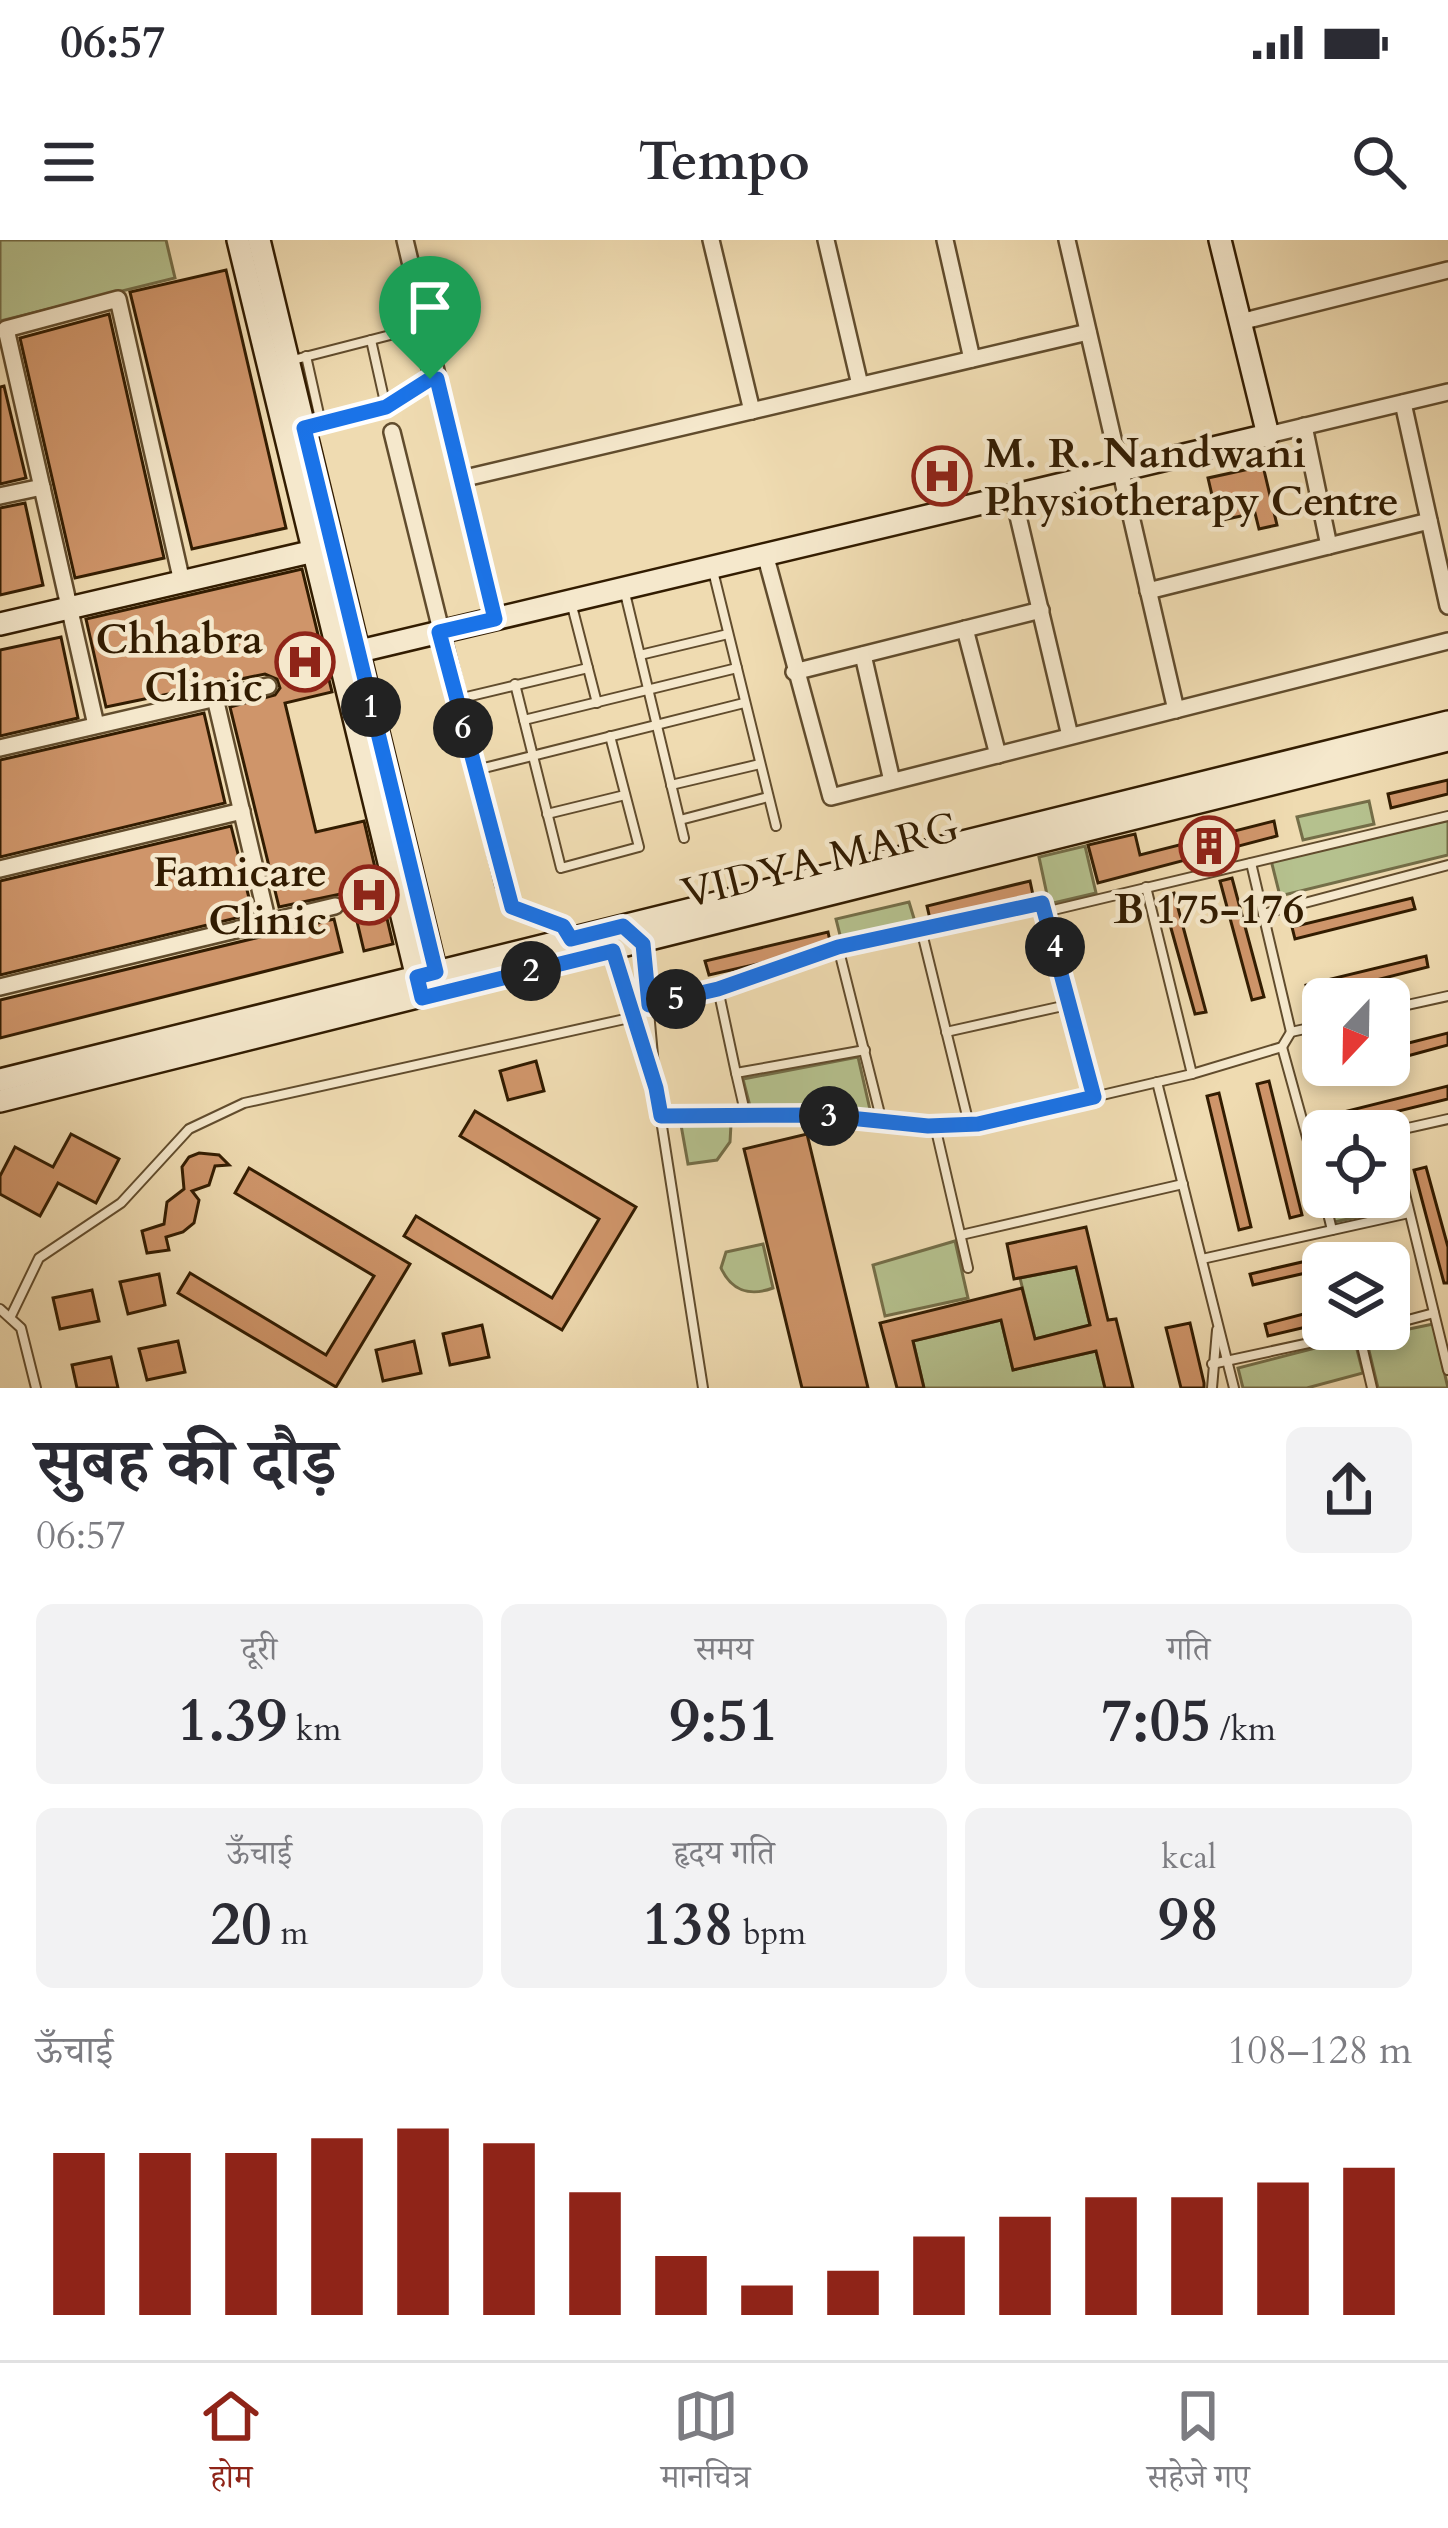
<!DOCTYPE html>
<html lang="hi">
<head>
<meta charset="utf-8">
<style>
  :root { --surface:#fff; --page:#f2f2f3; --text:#2b2b33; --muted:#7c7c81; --line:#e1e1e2; --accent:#8f2418 }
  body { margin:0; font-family:Cardo,"Noto Serif Devanagari",serif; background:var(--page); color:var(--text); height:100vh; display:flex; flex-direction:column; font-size:45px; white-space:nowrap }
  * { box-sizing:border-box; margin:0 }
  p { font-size:39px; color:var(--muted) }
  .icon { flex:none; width:66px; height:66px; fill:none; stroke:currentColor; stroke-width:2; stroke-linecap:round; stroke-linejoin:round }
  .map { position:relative; height:1148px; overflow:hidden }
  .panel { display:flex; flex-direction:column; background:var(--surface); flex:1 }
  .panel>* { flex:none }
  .needle { width:78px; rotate:202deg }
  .buttons { position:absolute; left:1302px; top:738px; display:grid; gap:24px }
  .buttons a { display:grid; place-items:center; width:108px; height:108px; border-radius:18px; background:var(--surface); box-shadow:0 6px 18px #0003; font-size:60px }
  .pin { position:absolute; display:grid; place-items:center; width:102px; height:102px; color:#fff; margin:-123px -51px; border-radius:50% 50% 50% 0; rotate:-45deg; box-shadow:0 0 12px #0007 }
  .pin .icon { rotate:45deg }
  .km { position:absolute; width:60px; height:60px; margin:-30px; border-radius:50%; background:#222; color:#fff; font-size:33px; line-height:60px; text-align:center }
  .round { display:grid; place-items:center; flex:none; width:126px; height:126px; border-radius:18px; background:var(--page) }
  .head { display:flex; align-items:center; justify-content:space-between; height:204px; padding:0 36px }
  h1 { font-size:66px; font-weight:700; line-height:90px }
  .stats { display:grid; grid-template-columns:repeat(3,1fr); gap:18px; height:204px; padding:12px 36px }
  .stats div { display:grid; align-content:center; border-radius:18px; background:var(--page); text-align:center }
  .stats b { font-size:60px; font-weight:700 }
  .stats small { font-size:33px; font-weight:400 }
  .stats p { font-size:33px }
  .chart { height:336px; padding:24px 36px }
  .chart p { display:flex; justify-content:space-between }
  .chart svg { width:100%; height:216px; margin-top:12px; stroke:var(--accent); stroke-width:6 }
  .status { display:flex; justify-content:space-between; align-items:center; height:84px; padding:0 60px; background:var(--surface); direction:ltr }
  .status svg { height:33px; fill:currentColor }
  header { display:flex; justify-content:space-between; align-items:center; height:156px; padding:0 36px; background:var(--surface); font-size:54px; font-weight:700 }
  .tab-bar { display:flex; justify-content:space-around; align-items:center; height:168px; border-top:3px solid var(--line); background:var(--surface); font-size:33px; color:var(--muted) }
  .tab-bar a { display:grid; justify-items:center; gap:6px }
  .tab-bar .current { color:var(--accent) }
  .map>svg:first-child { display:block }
  .green { fill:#b5c18e; stroke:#746e48; stroke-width:3 }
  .building { fill:#cf956a; stroke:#321c01; stroke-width:3 }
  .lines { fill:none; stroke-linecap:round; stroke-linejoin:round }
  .lane-casing { stroke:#614c2d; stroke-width:12 }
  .street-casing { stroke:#614c2d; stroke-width:20 }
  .secondary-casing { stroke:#321c01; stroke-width:26 }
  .lane { stroke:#f5e8cc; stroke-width:8 }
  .street { stroke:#f5e8cc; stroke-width:15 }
  .secondary { stroke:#f5e8cc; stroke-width:21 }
  .route-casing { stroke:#fff; stroke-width:24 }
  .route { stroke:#1a73e8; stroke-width:15 }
  .labels { text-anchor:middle; stroke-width:9; stroke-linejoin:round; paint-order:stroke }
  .poi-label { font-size:42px; font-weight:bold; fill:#321c01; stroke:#f5e8cc; text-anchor:end }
  .street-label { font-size:42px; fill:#321c01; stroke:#f5e8cc }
</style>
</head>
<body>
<div class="status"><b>06:57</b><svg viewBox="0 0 49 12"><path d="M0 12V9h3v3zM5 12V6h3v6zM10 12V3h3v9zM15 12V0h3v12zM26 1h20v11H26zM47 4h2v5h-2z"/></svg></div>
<header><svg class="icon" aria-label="menu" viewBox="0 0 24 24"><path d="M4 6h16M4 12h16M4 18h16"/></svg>Tempo<svg class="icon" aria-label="search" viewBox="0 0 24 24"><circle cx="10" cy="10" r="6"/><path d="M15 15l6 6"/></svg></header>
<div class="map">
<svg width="1448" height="1148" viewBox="0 0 1448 1148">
  <rect width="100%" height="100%" fill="#efdbb1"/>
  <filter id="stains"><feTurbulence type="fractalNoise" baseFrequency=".00167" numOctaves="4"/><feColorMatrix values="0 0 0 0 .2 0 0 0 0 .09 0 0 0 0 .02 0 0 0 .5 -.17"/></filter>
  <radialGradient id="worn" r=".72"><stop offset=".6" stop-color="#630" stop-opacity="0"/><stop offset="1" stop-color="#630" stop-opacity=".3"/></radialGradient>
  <g class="green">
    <path d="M0 0H166L175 38 0 81Z"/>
    <path d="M1369 561 1374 584 1303 600 1297 577Z"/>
    <path d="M1448 580V615L1280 656 1271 620Z"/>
    <path d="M1085 606 1096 653 1049 664 1039 617Z"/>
    <path d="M909 662 916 685 842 703 836 679Z"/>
    <path d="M858 817 871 874 823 868 751 870 743 839Z"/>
    <path d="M731 884 730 902 717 920 688 924 681 885Z"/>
    <path d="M1389 908 1401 968 1334 982 1329 957H1389Z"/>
    <path d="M955 1001 968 1058 885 1076 873 1025Z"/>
    <path d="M763 1004 773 1048C749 1057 731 1050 721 1028L726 1012Z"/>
    <path d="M1076 1027 1090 1085 1035 1099 1020 1038Z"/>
    <path d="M1001 1080 1013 1130 1096 1111 1105 1148H924L913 1101Z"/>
    <path d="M1433 1084 1448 1148H1378L1366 1098Z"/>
    <path d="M1354 1098 1363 1133 1307 1148H1243L1238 1128Z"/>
  </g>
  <g class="building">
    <path d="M226 30 286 288 192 309 130 52Z"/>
    <path d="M109 74 164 318 75 338 20 98Z"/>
    <path d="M4 146 26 238 0 244V147Z"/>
    <path d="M1263 226 1277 285 1259 289 1255 273 1218 281 1208 238Z"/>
    <path d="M25 263 43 345 0 355V268Z"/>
    <path d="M302 329 332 452 285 463 316 592 364 581 393 704 364 711 350 652 279 667 230 467 275 455 280 448 277 439 265 434 106 467 86 379Z"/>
    <path d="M61 397 78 478 0 496V410Z"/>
    <path d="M204 473 225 563 0 617V520Z"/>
    <path d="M1448 540V554L1391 568 1388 554Z"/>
    <path d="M1274 581 1277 596 1098 643 1088 605 1135 594 1140 615Z"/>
    <path d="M231 586 253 674 0 735V641Z"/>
    <path d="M1232 638 1264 757 1252 760 1220 641Z"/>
    <path d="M1030 641 1033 655 930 679 927 666Z"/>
    <path d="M1174 653 1206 772 1195 774 1162 656Z"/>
    <path d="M1412 658 1415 669 1295 699 1292 687Z"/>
    <path d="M334 679 342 712 0 798V760Z"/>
    <path d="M828 692 830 701 779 719 709 735 705 721Z"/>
    <path d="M1426 716 1428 727 1309 757 1306 745Z"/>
    <path d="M1448 793V805L1389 821V808Z"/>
    <path d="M536 821 544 851 508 860 500 831Z"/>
    <path d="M1269 841 1302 975 1290 978 1257 844Z"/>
    <path d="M1448 846V859L1321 890 1319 878Z"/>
    <path d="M1219 853 1251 987 1239 990 1207 856Z"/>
    <path d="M475 871 636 967 562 1090 404 996 416 976 552 1058 599 979 460 896Z"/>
    <path d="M71 894 119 919 96 963 58 943 40 976 0 954V936L15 907 53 927Z"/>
    <path d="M807 894 868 1148H802L744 909Z"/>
    <path d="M199 913 219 915 229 925 215 926 209 945 192 951 199 960 194 983 183 992 166 997 169 1010 147 1013 142 991 164 984 167 962 184 949 182 927 189 917Z"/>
    <path d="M1426 927 1448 1007V1043H1444L1414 930Z"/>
    <path d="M249 928 410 1024 336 1147 178 1053 190 1033 326 1115 374 1036 235 953Z"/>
    <path d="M1086 987 1108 1080 1116 1079 1133 1148H1105L1096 1111 1013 1130 1001 1080 913 1101 924 1148H897L880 1083 1022 1048 1035 1099 1090 1085 1076 1027 1014 1039 1007 1004Z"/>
    <path d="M1380 1004 1382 1015 1347 1023H1323V1029L1253 1045 1250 1034Z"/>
    <path d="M159 1034 165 1065 128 1074 120 1042Z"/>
    <path d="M92 1050 99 1081 60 1089 53 1058Z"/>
    <path d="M1323 1069V1083L1268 1096 1265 1084Z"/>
    <path d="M1190 1083 1204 1143V1148H1181L1166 1088Z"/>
    <path d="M482 1085 489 1117 450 1125 443 1094Z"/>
    <path d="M178 1101 185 1132 147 1140 139 1109Z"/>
    <path d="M414 1101 421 1133 383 1141 376 1110Z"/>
    <path d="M111 1117 118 1148H77L72 1125Z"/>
  </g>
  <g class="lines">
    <defs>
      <g id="lane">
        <path d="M371 100 386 167"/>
        <path d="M306 116 321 183"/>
        <path d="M293 120 406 91 414 95 430 139H438"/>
        <path d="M305 187 386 167 430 139"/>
        <path d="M713 331 776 586"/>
        <path d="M624 349 684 598"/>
        <path d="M572 366 597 463"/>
        <path d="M640 415 728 394"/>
        <path d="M515 444 561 628 639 607 610 496"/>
        <path d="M458 459 588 428"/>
        <path d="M524 480 737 428"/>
        <path d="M476 530 744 463"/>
        <path d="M671 545 760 524"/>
        <path d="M547 574 625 555"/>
        <path d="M680 580 768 557"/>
        <path d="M1251 623 1291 792"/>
        <path d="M504 646 512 667 563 686 569 695"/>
        <path d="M1146 647 1192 834"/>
        <path d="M1045 672 1448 576"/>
        <path d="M1263 674 1448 625"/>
        <path d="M921 689 969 884"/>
        <path d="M643 706 656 848 703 1148"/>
        <path d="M838 707 882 882"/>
        <path d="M613 712 656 848"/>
        <path d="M718 749 736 833"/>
        <path d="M649 765 718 749 838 707 1043 663 1094 857"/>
        <path d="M1389 769 1448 756"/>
        <path d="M946 792 1072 764"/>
        <path d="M1282 807 1323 955"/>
        <path d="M1157 842 1234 1148"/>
        <path d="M661 876 821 875 928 886 978 884 1192 834 1282 807 1291 792 1323 785"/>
        <path d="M746 876 736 833 865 810"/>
        <path d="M935 886 968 1028"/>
        <path d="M1390 892 1448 1130"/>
        <path d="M1390 892 1448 879"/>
        <path d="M1324 957 1332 990"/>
        <path d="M961 995 1183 944"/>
        <path d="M1202 1019 1409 973"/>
        <path d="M0 1069 21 1088 36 1148"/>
        <path d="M11 1076 39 1018 121 963 189 889 244 863 634 777"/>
        <path d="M1389 1085 1434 1073"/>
        <path d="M1359 1093 1372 1148"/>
        <path d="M1212 1124 1374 1089"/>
        <path d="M1212 1148 1217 1090"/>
      </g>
      <g id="street">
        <path d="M405 0 495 379"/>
        <path d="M711 0 752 171"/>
        <path d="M826 0 860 145"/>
        <path d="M945 0 972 119"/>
        <path d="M1067 0 1176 470"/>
        <path d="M1240 82 1448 30"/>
        <path d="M1403 163 1448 366"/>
        <path d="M1304 186 1329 306"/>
        <path d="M392 192 504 645"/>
        <path d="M1268 195 1448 152"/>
        <path d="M461 239 1088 92"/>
        <path d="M1013 255 1070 496"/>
        <path d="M0 256 42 247"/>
        <path d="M765 314 831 557 1448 401"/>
        <path d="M1148 351 1429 281"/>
        <path d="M965 389 998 515"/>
        <path d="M863 415 892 541"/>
        <path d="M794 432 1041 370"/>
        <path d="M215 458 268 683"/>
        <path d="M96 485 6 89 118 59 182 342"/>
        <path d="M0 508 268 446"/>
        <path d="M0 629 242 571"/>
        <path d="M0 747 335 666"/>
      </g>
      <g id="secondary">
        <path d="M238 0 419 746"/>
        <path d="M259 0 438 741"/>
        <path d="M0 384 327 308"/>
        <path d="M339 416 1268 195 1220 0"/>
        <path d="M0 840 1448 482"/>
        <path d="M0 861 1448 500"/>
      </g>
    </defs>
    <use href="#lane" class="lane-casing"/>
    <use href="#street" class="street-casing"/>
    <use href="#secondary" class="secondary-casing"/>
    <use href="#lane" class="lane"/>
    <use href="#street" class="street"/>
    <use href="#secondary" class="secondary"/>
  </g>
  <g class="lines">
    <defs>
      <path id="route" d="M430 139H437L495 379 439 392 512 667 563 686 571 699 623 686 643 704 649 765 718 749 838 707 1042 663 1094 857 978 884 928 886 820 875 661 876 656 848 613 711 422 758 417 737 436 732 304 188 386 167Z"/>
    </defs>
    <use href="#route" class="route-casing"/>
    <use href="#route" class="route"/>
  </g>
  <defs>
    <symbol id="hospital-ring" viewBox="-11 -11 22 22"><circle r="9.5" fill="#f5e8cc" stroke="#8f2418" stroke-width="1.5"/><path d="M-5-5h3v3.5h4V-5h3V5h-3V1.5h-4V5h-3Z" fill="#8f2418"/></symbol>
    <symbol id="building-ring" viewBox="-11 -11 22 22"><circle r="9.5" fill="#f5e8cc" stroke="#8f2418" stroke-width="1.5"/><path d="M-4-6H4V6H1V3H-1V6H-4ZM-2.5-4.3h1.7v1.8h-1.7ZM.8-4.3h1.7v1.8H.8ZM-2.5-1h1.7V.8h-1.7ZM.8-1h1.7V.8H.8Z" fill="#8f2418"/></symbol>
  </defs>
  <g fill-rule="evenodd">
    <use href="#hospital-ring" x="909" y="203" width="66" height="66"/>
    <use href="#hospital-ring" x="272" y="389" width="66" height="66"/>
    <use href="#building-ring" x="1176" y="573" width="66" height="66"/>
    <use href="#hospital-ring" x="336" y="622" width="66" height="66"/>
  </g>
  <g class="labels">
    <g class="poi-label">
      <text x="984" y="227" text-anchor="start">M. R. Nandwani<tspan x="984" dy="48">Physiotherapy Centre</tspan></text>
      <text x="263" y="413">Chhabra<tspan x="263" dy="48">Clinic</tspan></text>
      <text x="327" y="646">Famicare<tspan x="327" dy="48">Clinic</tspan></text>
      <text x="1209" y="683" text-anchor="middle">B 175-176</text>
    </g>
    <g class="street-label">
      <text transform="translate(820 619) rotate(-14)" y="15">VIDYA MARG</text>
    </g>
  </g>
  <rect width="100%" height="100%" filter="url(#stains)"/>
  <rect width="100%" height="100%" fill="url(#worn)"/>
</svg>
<div class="buttons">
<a><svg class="needle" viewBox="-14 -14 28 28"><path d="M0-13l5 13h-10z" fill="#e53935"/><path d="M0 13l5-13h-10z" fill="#7c7c81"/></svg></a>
<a><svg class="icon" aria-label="locate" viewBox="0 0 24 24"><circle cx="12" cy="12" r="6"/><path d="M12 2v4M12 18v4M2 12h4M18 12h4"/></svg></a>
<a><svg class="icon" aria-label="layers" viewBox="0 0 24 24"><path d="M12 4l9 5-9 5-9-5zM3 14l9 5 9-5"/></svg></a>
</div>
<div class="pin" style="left:430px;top:139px;background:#1e9e55"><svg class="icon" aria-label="arrive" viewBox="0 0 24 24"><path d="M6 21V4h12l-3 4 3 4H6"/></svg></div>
<b class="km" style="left:371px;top:467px">1</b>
<b class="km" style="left:531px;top:731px">2</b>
<b class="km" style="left:829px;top:876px">3</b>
<b class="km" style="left:1055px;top:707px">4</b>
<b class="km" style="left:676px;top:759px">5</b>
<b class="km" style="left:463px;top:488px">6</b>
</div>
<section class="panel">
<div class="head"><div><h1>सुबह की दौड़</h1><p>06:57</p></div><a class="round"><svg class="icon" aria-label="share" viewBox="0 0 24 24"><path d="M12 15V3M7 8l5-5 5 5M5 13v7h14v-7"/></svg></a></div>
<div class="stats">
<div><p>दूरी</p><b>1.39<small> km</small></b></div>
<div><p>समय</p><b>9:51</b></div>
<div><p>गति</p><b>7:05<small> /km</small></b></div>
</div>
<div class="stats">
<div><p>ऊँचाई</p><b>20<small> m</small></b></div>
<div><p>हृदय गति</p><b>138<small> bpm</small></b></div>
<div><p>kcal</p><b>98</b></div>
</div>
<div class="chart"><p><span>ऊँचाई</span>108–128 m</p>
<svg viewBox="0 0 160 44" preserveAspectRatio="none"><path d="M5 44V11M15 44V11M25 44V11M35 44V8M45 44V6M55 44V9M65 44V19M75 44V32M85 44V38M95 44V35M105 44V28M115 44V24M125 44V20M135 44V20M145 44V17M155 44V14"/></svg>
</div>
</section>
<nav class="tab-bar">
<a class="current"><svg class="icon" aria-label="home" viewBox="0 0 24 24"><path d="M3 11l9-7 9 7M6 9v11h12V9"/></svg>होम</a>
<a><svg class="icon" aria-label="map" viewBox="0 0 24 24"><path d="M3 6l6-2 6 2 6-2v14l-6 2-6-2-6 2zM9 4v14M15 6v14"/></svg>मानचित्र</a>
<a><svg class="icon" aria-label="saved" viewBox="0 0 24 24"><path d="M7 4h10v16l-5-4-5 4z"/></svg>सहेजे गए</a>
</nav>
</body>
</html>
